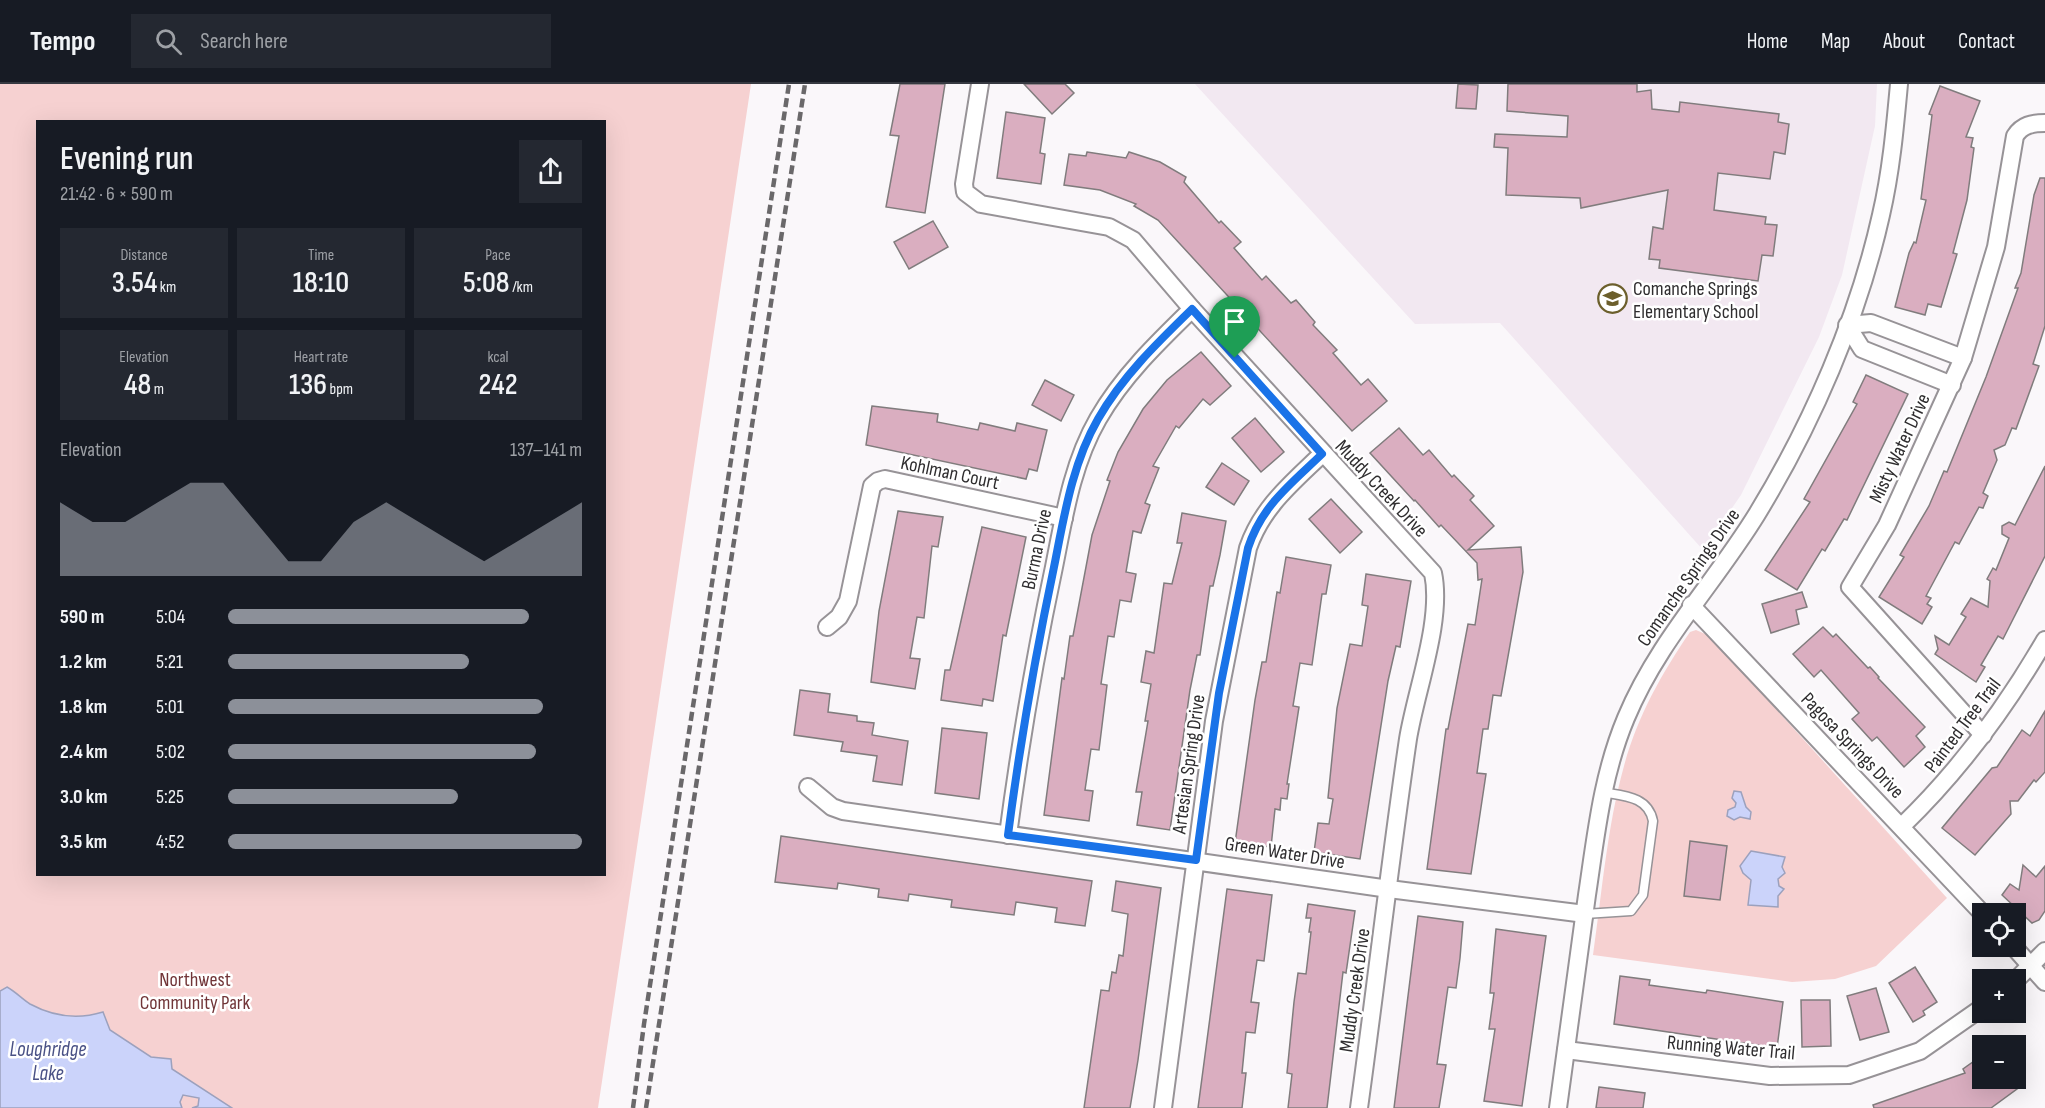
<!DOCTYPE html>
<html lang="en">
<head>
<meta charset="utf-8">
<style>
  :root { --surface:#171b24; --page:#242831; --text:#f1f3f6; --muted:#9ea1a6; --line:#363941; --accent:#8c9099 }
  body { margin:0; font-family:"Sofia Sans Condensed",sans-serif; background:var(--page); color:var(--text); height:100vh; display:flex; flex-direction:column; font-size:22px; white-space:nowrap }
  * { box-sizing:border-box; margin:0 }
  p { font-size:20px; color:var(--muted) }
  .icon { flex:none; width:33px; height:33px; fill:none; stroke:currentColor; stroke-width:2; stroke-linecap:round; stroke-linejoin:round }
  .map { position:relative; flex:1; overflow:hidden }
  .details { position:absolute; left:36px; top:36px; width:570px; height:756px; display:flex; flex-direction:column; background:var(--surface); border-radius:0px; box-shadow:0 6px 24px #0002 }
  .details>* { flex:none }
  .fabs { position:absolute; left:1972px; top:819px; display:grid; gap:12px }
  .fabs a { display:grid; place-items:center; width:54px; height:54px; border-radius:0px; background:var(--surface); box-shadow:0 6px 24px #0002; font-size:30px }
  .pin { position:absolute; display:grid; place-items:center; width:51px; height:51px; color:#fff; margin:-62px -26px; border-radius:50% 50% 50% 0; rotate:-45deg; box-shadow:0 0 6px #0007 }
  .pin .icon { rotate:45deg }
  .round { display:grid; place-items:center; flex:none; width:63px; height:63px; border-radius:0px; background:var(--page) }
  .overview { display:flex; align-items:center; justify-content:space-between; height:102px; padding:0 24px }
  h1 { font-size:33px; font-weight:600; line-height:45px }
  .metrics { display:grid; grid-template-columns:repeat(3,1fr); gap:9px; height:102px; padding:6px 24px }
  .metrics div { display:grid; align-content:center; border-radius:0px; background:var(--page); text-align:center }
  .metrics b { font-size:30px; font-weight:600 }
  .metrics small { font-size:16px; font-weight:400 }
  .metrics p { font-size:16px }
  .chart { height:168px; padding:12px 24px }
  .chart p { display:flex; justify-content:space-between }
  .chart svg { width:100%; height:108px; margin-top:6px; fill:var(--accent); opacity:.7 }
  ul { padding:0 24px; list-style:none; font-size:20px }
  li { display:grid; grid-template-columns:96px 72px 1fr; align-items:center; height:45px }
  li i { height:15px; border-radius:8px; background:var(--accent) }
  header { display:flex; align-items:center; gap:36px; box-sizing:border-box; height:84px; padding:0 30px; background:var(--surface); border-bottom:2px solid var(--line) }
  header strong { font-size:28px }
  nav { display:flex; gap:33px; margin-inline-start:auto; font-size:21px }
  .search { width:420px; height:54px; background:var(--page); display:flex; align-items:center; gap:15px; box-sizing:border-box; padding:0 21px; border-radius:0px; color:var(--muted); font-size:22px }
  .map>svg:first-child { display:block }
  .built { fill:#f2e8f1 }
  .green { fill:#f6d1d1; fill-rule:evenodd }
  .water { fill:#cbd3fa; stroke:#9ca1bd; stroke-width:1.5 }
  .building { fill:#daaec0; stroke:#807c7d; stroke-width:1.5 }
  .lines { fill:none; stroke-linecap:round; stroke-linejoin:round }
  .lane-casing { stroke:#979397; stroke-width:11 }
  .street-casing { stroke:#979397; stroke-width:20 }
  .lane { stroke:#fff; stroke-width:8 }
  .street { stroke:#fff; stroke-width:16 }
  .rail { stroke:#6a686a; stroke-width:4.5; stroke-dasharray:9 4.5; stroke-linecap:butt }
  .route-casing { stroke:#fff; stroke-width:12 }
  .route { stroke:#1a73e8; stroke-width:8 }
  .labels { text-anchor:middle; stroke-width:5; stroke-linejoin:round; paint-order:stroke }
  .poi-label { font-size:20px; fill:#2f2d2f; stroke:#fff; text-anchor:start }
  .street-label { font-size:20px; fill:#2f2d2f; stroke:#fff }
  .park-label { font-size:20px; fill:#713538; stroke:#fff }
  .water-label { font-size:21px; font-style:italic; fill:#495185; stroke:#fff }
</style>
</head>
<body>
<header>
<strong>Tempo</strong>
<div class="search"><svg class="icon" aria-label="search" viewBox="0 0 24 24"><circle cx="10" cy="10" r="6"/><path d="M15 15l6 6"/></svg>Search here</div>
<nav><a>Home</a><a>Map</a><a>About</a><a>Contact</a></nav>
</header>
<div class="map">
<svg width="2045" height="1024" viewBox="0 0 2045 1024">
  <rect width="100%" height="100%" fill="#faf7fa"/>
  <path class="built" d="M1195 0H1877L1875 42 1842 191 1819 253 1741 411 1703 466 1500 239 1415 240Z"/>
  <g class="green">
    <path d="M0 0H751L598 1024H0ZM38 38H604V790H38Z"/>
    <path d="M1696 546 1710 552 1947 814 1876 882 1835 895 1792 898 1593 871C1602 809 1607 743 1624 682 1637 633 1662 589 1690 548Z"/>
  </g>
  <g class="water">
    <path d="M1734 707 1741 708 1746 723 1751 728 1750 735 1740 733 1734 736 1727 732 1728 726 1735 723 1736 719 1732 714Z"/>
    <path d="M1751 767 1785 773 1782 783 1785 789 1778 795 1779 802 1784 805 1778 812V823L1748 821 1751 796 1743 789 1740 782Z"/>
    <path d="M7 903C16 908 22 915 30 920 54 933 77 936 103 928L110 946 151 973 171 975 172 985 232 1024H192L198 1022 199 1014 183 1011 180 1018 182 1024H0V907Z"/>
  </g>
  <g class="building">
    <path d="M900 0H945L925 129 886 123 899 52 890 51Z"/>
    <path d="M1024 0H1065L1074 9 1052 30Z"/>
    <path d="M1458 0 1478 1 1476 25 1456 24Z"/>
    <path d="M1508 0H1637V8L1651 6 1652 25 1679 28 1680 18 1779 30 1778 38 1789 40 1785 70 1774 68 1770 95 1718 89 1714 126 1766 133 1765 140 1777 141 1773 172 1762 171 1758 197 1659 184 1660 176 1649 175 1653 143 1663 145 1668 106 1581 124 1580 114 1506 111 1508 64 1494 63 1495 50 1567 53 1568 32 1507 27Z"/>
    <path d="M1940 2 1980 17 1966 53 1973 54 1971 63 1974 64 1967 116 1953 169 1957 170 1941 223 1928 220 1925 231 1895 223 1909 169 1914 158 1916 159 1926 116 1921 115 1932 31 1929 30Z"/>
    <path d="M1006 28 1045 34 1040 69 1045 70 1041 100 997 94Z"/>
    <path d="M1087 68 1126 74 1129 68 1160 78 1186 93 1184 98 1219 139 1221 137 1241 158 1234 164 1262 196 1266 192 1291 219 1296 216 1315 238 1313 241 1337 266 1333 269 1361 301 1368 295 1387 317 1352 347 1158 136 1134 122 1136 120 1100 106 1064 101 1069 70 1086 72Z"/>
    <path d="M2040 94H2045V242L2033 280 2039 282 2016 345 2012 344 2005 361 1994 366 1997 376 1983 409 1988 412 1983 424 1979 423 1959 460 1955 458 1926 512 1931 514 1927 520 1932 523 1922 540 1879 513 1904 473 1900 471 1929 422 1944 387 1947 388 1986 293 2018 204H2015L2021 189 2034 111Z"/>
    <path d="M933 137 948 163 909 185 894 158Z"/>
    <path d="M1201 268 1231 302 1210 321 1203 315 1179 344 1176 342 1153 382 1159 384 1145 419 1150 421 1141 449 1133 447 1126 488 1136 490 1131 518 1120 516 1114 553 1108 552 1101 600 1107 601 1099 666 1091 665 1085 706 1093 707 1089 737 1044 731 1062 594 1064 595 1070 552H1073L1092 451 1110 397 1107 396 1118 368 1143 325 1167 296Z"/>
    <path d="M1866 291 1908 310 1847 436 1844 435 1825 467 1822 465 1797 506 1765 486 1810 418 1804 415 1857 320 1853 318Z"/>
    <path d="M1045 296 1074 311 1061 337 1032 321Z"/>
    <path d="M872 322 938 330 937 338 978 346 980 339 1015 347 1017 339 1047 346 1037 387 1029 385 1026 395 866 361Z"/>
    <path d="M1255 334 1284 368 1261 388 1232 354Z"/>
    <path d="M1399 344 1423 371 1429 366 1452 393 1454 391 1474 412 1470 416 1494 442 1468 466 1521 463 1523 488 1501 612 1493 611 1488 645H1483L1477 689 1486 690 1471 790 1427 785 1446 645H1448L1468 540 1475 541 1482 495 1478 496 1477 479 1441 441 1439 443 1415 416 1414 417 1370 369Z"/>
    <path d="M1222 379 1249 397 1234 421 1206 403Z"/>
    <path d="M2045 382V472L2003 555 1998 552 1981 581 1985 583 1976 598 1935 570 1938 565 1935 552 1949 561 1966 533 1961 530 1971 514 1988 523 1990 497 1987 495 1993 484 1996 486 2009 454 2002 450V442L2009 438 2015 441Z"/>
    <path d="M1331 415 1362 448 1340 469 1309 435Z"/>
    <path d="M898 427 943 433 938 463 932 462 924 534 917 533 910 574 920 575 915 605 871 598 879 527Z"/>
    <path d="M1182 429 1226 437 1220 471 1213 502H1210L1200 571H1197L1190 606 1170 746 1137 741 1142 708H1136L1148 637H1145L1151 600 1141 598 1146 567 1154 569 1164 499 1172 500 1182 459H1177Z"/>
    <path d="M982 443 1026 453 1006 552 1003 551 993 617 983 615 982 622 941 616 945 586H950Z"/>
    <path d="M1286 473 1331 481 1326 510H1322L1312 581 1300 579 1293 622 1299 623 1287 700H1289L1287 715 1281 714 1280 726 1275 725 1271 763 1235 759 1255 616 1262 578H1266L1277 508 1280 509Z"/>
    <path d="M1366 490 1411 497 1400 563 1396 562 1388 597 1360 775 1314 768 1318 739 1329 740 1333 715 1328 714 1337 624 1350 560 1362 562 1368 522 1362 521Z"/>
    <path d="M1802 508 1807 523 1796 526 1799 540 1771 549 1762 520Z"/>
    <path d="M1823 543 1833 553 1836 550 1868 584 1870 583 1879 593 1878 594 1925 643 1916 652 1925 663 1904 683 1877 653 1872 657 1852 635 1859 629 1821 586 1814 593 1793 570Z"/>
    <path d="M800 606 830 610 828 628 857 632V637L874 639 872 651 908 657 902 701 873 697 877 672 841 667 843 658 794 651Z"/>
    <path d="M2045 627V688L2036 698 2034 696 2018 717H2010L2011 730 1975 771 1942 744 1992 684 1997 683 2022 646 2030 652Z"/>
    <path d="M942 644 987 649 979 715 935 709Z"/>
    <path d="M781 752 1092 797 1085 842 1055 838 1057 824 1016 818 1014 831 951 823 952 816 909 810 908 817 878 813 879 805 838 799 837 805 775 798Z"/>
    <path d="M1690 757 1727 762 1720 816 1684 812Z"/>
    <path d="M2023 781 2036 793 2045 782V827L2039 836 2032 839 2002 811 2010 800 2019 806Z"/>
    <path d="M1116 797 1161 804 1138 976 1130 1024H1084L1101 906 1109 907 1112 888 1116 889 1119 871 1123 872 1128 830 1112 827Z"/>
    <path d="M1227 805 1272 811 1264 877 1257 876 1251 918 1259 919 1255 949 1246 948 1242 989H1246L1242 1024H1198Z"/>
    <path d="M1308 820 1355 827 1346 889 1343 888 1327 1024H1288L1292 990 1287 989 1294 918 1298 889 1306 890 1311 848H1309L1311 834H1306Z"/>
    <path d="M1418 832 1463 838 1460 874 1456 904 1448 903 1437 980 1446 981 1439 1024H1394Z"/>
    <path d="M1496 845 1546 852 1522 1022 1484 1017 1495 945H1489L1494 909H1490Z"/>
    <path d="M1915 883 1937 918 1923 927 1925 931 1913 938 1889 899Z"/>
    <path d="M1620 892 1650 896 1649 901 1706 909 1707 906 1783 918 1777 964 1614 940Z"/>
    <path d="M1876 904 1889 948 1860 956 1847 912Z"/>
    <path d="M1801 916H1830L1831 962 1802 963Z"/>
    <path d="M1977 975 1983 982V994H2015L2021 1002 1991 1024H1874L1873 1021 1965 989 1963 985Z"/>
    <path d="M1599 1003 1645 1009 1643 1024H1596Z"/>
  </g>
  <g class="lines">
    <defs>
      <path id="lane" d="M1585 830 1631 827 1643 811 1653 737C1648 712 1624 712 1602 708"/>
      <g id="street">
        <path d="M980 0 964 100 965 108 981 120 1109 143 1133 156 1192 225 1433 489C1443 536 1416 606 1408 655 1390 777 1376 901 1359 1024"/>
        <path d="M1952 301 1862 265 1847 241 1871 239 1963 274"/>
        <path d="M1691 521 1983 830"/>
        <path d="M827 543 839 533 848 517 872 402 878 397 885 395 1064 434"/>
        <path d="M1983 651 1850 503 1887 441 1963 274 1996 163 2015 52C2022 41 2032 39 2045 39"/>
        <path d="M808 703 832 723 843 727 1389 805 1585 830"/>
        <path d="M1902 742C1959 687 2005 625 2045 556"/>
        <path d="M1008 751C1020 660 1035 572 1054 483 1064 433 1072 380 1098 335 1122 293 1157 259 1192 225"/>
        <path d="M2013 862 2045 898"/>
        <path d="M2016 896 2045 867"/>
        <path d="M1566 966 1770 992 1849 991 1920 967 1983 923"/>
        <path d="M1163 1024 1214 637 1248 464C1262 423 1292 399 1322 370"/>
        <path d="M1558 1024C1568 953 1577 882 1587 811 1596 751 1602 691 1626 634 1658 557 1714 500 1757 430 1812 340 1858 234 1881 131 1891 88 1895 44 1899 0"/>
      </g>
    </defs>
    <use href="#lane" class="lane-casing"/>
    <use href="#street" class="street-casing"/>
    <use href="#lane" class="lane"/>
    <use href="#street" class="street"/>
    <g class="rail">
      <path d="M633 1024 644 940 789 0"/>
      <path d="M646 1024 805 0"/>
    </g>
  </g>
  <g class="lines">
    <defs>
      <path id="route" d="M1192 225 1322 370C1291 400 1262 421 1248 464L1219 609 1196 776 1008 751C1020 659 1035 573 1054 483 1064 433 1072 380 1098 335 1122 293 1157 259 1192 225Z"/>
    </defs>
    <use href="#route" class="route-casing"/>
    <use href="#route" class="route"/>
  </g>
  <defs>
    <symbol id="school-ring" viewBox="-11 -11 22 22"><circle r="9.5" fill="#fff" stroke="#6c5f2c" stroke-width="1.5"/><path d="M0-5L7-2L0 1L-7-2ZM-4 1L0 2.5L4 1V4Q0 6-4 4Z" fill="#6c5f2c"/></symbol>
  </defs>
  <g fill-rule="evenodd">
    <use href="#school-ring" x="1596" y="198" width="33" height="33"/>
  </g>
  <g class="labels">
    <g class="poi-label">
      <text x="1633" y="211">Comanche Springs<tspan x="1633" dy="23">Elementary School</tspan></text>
    </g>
    <g class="street-label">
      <text transform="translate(1899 364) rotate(-65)" y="7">Misty Water Drive</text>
      <text transform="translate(950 388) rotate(12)" y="7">Kohlman Court</text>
      <text transform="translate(1382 404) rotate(47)" y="7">Muddy Creek Drive</text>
      <text transform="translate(1036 465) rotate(-78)" y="7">Burma Drive</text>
      <text transform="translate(1688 493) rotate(-55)" y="7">Comanche Springs Drive</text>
      <text transform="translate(1962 641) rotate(-53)" y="7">Painted Tree Trail</text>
      <text transform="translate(1853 661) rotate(46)" y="7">Pagosa Springs Drive</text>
      <text transform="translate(1188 680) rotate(-82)" y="7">Artesian Spring Drive</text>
      <text transform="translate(1285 768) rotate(9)" y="7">Green Water Drive</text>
      <text transform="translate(1354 906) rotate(-82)" y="7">Muddy Creek Drive</text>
      <text transform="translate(1731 963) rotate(5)" y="7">Running Water Trail</text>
    </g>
    <g class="park-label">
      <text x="195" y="902">Northwest<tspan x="195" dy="23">Community Park</tspan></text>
    </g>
    <g class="water-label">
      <text x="48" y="972">Loughridge<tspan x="48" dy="24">Lake</tspan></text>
    </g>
  </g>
</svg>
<div class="fabs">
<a><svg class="icon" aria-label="locate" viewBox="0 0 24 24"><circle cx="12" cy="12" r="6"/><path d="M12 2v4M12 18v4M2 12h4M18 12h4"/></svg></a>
<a>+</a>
<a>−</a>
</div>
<div class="pin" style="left:1235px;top:274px;background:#1e9e55"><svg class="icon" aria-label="arrive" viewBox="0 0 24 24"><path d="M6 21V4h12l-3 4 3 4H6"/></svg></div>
<section class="details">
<div class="overview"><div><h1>Evening run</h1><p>21:42 · 6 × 590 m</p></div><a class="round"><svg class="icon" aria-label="share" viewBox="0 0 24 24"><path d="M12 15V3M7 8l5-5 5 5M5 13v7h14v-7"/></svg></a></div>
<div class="metrics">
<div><p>Distance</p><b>3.54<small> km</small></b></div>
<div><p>Time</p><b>18:10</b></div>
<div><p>Pace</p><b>5:08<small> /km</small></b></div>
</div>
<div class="metrics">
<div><p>Elevation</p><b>48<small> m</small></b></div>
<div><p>Heart rate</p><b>136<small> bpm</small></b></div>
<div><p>kcal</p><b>242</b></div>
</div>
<div class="chart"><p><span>Elevation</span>137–141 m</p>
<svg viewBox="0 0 160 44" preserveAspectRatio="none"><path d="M0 44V14L10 22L20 22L30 14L40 6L50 6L60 22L70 38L80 38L90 22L100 14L110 22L120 30L130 38L140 30L150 22L160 14V44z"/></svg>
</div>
<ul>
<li><b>590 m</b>5:04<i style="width:85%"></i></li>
<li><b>1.2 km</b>5:21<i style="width:68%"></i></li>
<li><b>1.8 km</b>5:01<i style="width:89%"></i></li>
<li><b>2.4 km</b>5:02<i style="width:87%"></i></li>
<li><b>3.0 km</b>5:25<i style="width:65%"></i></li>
<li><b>3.5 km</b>4:52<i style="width:100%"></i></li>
</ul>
</section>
</div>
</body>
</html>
